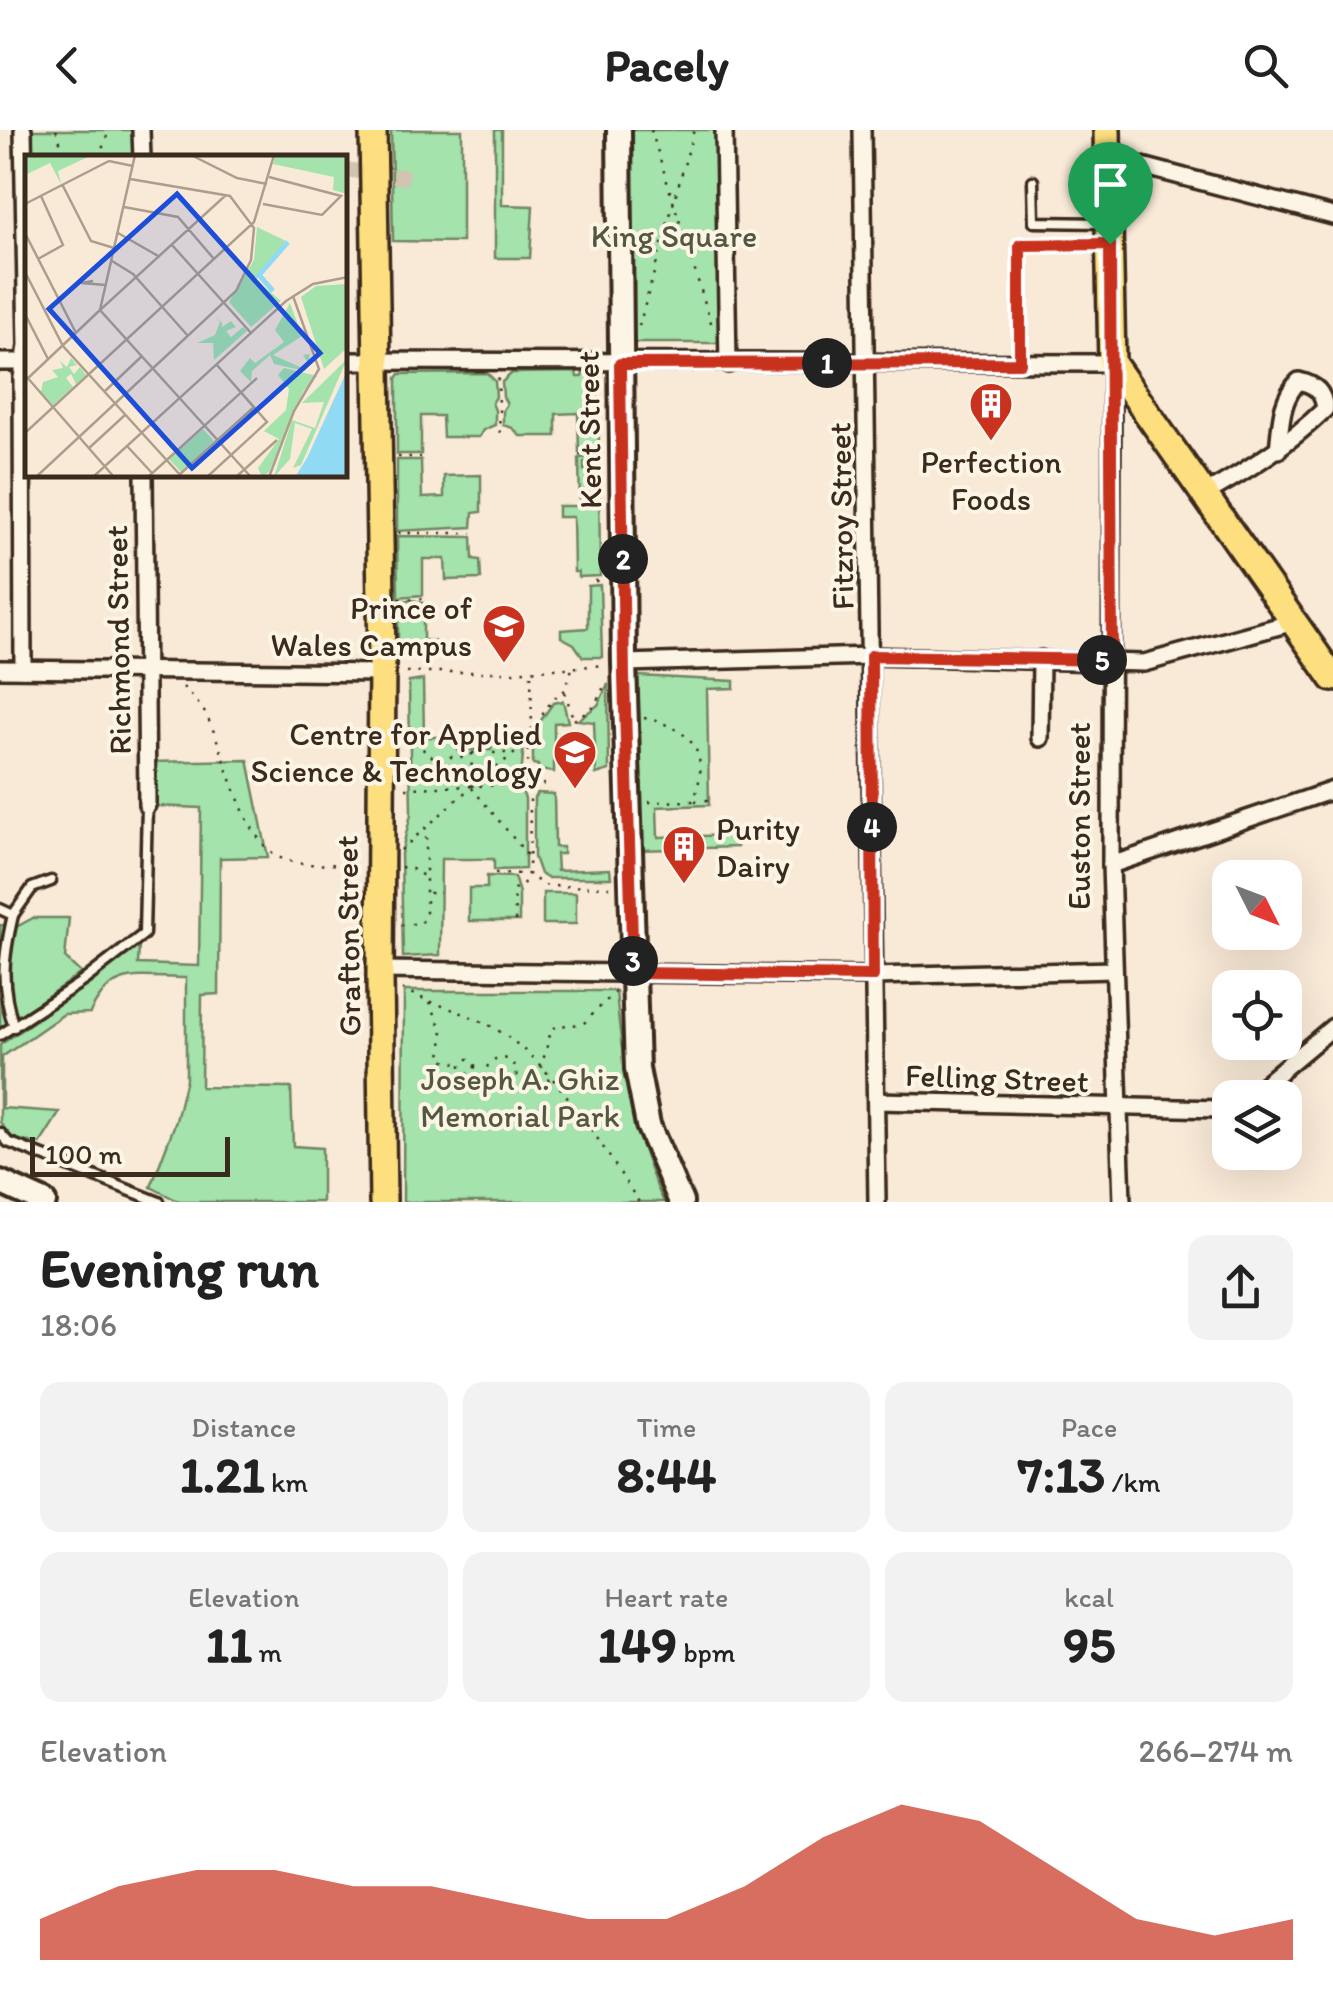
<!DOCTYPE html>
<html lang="en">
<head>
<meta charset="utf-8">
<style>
  :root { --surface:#fff; --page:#f2f2f2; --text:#222; --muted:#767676; --accent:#c8321e }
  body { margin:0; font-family:Itim,sans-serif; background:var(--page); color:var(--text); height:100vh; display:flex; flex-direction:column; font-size:38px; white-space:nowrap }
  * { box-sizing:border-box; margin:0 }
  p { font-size:32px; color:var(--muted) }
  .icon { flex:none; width:55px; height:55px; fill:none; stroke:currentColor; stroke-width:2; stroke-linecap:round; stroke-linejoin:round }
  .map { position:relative; height:1072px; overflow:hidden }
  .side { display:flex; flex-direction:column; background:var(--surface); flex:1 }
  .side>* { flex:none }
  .needle { width:65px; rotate:132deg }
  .buttons { position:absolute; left:1212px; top:730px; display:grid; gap:20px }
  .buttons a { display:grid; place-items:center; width:90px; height:90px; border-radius:20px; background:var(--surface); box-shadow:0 10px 40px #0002; font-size:50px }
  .scale { position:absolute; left:30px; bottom:25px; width:200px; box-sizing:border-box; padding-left:10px; border:5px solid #3b2a1e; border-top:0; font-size:28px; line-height:35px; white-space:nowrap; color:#3b2a1e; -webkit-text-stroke:8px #fcf5e5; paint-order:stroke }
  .pin { position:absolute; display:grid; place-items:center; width:85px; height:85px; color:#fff; margin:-102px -42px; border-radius:50% 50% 50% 0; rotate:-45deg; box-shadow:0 0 10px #0007 }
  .pin .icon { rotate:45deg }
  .km { position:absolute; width:50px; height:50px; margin:-25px; border-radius:50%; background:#222; color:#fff; font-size:28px; line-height:50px; text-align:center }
  .round { display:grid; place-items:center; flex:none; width:105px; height:105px; border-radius:20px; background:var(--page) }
  .summary { display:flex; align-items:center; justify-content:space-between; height:170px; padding:0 40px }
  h1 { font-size:55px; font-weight:800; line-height:75px }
  .figures { display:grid; grid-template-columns:repeat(3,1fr); gap:15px; height:170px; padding:10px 40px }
  .figures div { display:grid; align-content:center; border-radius:20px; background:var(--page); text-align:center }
  .figures b { font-size:50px; font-weight:800 }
  .figures small { font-size:28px; font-weight:400 }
  .figures p { font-size:28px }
  .chart { height:280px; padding:20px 40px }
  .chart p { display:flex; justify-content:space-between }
  .chart svg { width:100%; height:180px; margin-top:10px; fill:var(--accent); opacity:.7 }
  header { display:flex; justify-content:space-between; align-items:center; height:130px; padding:0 40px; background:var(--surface); font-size:45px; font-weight:800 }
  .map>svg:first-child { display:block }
  .green { fill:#a4e3ab; stroke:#708664; stroke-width:2.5 }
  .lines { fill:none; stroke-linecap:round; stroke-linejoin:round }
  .street-tunnel { stroke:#d3c3b2; stroke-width:15; stroke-dasharray:15 8; stroke-linecap:butt }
  .lane-casing { stroke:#3b2a1e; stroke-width:15 }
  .street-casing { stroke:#3b2a1e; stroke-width:22 }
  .secondary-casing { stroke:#3b2a1e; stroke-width:30 }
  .primary-casing { stroke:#3b2a1e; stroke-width:32 }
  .path { stroke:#3b2a1e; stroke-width:2.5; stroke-dasharray:2.5 8; stroke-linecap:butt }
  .lane { stroke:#fcf5e5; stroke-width:8 }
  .street { stroke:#fcf5e5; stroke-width:15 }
  .secondary { stroke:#fcf5e5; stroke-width:22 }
  .primary { stroke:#fddf80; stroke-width:25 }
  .route-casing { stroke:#fff; stroke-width:20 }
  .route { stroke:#c8321e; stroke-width:12 }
  .labels { text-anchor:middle; stroke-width:8; stroke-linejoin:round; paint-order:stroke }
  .park-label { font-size:32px; fill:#555841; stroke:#fcf5e5 }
  .street-label { font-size:32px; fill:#3b2a1e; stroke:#fcf5e5 }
  .poi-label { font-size:32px; fill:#3b2a1e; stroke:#fcf5e5; text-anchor:end }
  .inset-river { fill:none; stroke:#91daf3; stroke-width:5 }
  .inset-road { fill:none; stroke:#ad9d8d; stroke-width:2.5 }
  .view { fill:#1d4ed8; fill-opacity:0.15; stroke:#1d4ed8; stroke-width:5 }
  .inset-edge { fill:none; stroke:#3b2a1e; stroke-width:5 }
</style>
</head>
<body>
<header><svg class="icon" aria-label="back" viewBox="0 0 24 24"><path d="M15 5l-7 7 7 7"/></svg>Pacely<svg class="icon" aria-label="search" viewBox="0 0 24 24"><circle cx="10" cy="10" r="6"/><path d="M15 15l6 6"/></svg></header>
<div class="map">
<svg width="1333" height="1072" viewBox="0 0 1333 1072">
  <rect width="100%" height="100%" fill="#f9e9d7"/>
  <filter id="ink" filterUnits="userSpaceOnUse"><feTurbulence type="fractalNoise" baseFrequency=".01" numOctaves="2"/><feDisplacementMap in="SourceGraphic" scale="20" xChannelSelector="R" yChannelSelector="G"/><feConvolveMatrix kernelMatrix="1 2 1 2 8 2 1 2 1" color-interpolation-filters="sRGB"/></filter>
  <g filter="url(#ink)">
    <g class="green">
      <path d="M29 0H135L136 27H30Z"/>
      <path d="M391 0H462V112L393 111Z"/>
      <path d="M495 0H502V75L533 76 530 128H495Z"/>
      <path d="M630 0H717L721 213H630Z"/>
      <path d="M576 242 577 247H582L583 242 598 245 599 322 579 323 578 283 556 284V306H520L513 298 503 295V280L507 274 503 267 502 252 512 243Z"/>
      <path d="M487 243 495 251 496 267 492 273 495 280V295L483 300 479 307H443L442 286H421V324H397V248L400 244Z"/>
      <path d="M599 327V333L584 332V340L599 336 600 446 578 447V442H574L573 387H558V376H580L579 328Z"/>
      <path d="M397 330H421L422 368 444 367V346L481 345V382L473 383 472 397 397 401Z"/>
      <path d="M397 406 472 407 473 429 480 430 481 449 446 450 445 429H423V465L398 467Z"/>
      <path d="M600 455 602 527H583L574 514 561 507V500L588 498V456Z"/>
      <path d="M413 470 423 473V510L434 511V520H398V471Z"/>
      <path d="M638 546 734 551V558L707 559 709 675 657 677 658 707 737 705V717L640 720Z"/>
      <path d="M423 550 424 607H457L458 620H491L492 607 524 606C524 624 518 655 525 669V739L494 740V729H441L440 825 403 827 401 724 411 684 409 552Z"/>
      <path d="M608 554 609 640 596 644 594 592 578 590 598 575Z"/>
      <path d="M563 571 568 592 554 593V642L538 640V635L533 634V602L553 573Z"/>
      <path d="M248 630 268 727 220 728 219 864 202 865 201 957 291 958 293 1016 322 1018V1072H180L151 1057 176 991 186 949V848C141 848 112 836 90 883L64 884 2 927V978L60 982 40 1014 11 1009 0 992V915L139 816 138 834 199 836 201 678 157 676 149 632Z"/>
      <path d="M537 663 554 664 555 717H563V724H556L557 741 610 739 611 748H547L540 744 534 727V668Z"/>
      <path d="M487 746 514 747 519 763V791H469V758H487Z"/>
      <rect x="543" y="763" width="33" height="31"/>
      <path d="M33 788H69L65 828 81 843 0 899V795L18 796Z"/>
      <path d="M404 861H616C622 932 632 1007 664 1072H403Z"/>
    </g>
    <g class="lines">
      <path class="street-tunnel" d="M348 40 412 48"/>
      <defs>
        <g id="lane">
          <path d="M1033 51 1034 92 1105 93"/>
          <path d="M1020 233V115H1105"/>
          <path d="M0 779 13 785C3 828 0 855 14 897"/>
          <path d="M13 785 32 758 51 751"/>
          <path d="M0 905 83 851 144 804 147 675"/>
          <path d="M0 1003 8 1012 159 1072"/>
        </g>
        <g id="street">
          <path d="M23 0 27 216 22 248 23 539"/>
          <path d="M141 0 142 28"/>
          <path d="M724 0 728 234"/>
          <path d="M862 0 877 1072"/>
          <path d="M1108 27 1333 86"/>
          <path d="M345 231 1112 233 1111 735 1122 1072"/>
          <path d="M0 232H28"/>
          <path d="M144 345 147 675"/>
          <path d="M1205 364C1249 339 1289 314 1325 279 1323 262 1316 255 1299 251 1280 269 1281 295 1278 320"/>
          <path d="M624 533 871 526 1144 533 1294 492"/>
          <path d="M0 539 382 543"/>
          <path d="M1040 608 1041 529"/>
          <path d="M1111 735 1333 660"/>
          <path d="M380 840 873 846 1114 840"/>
          <path d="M1248 968 1333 897"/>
          <path d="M876 971 1221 979 1230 976"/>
        </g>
        <g id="secondary">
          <path d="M619 0 624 533 637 939 648 995 681 1072"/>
          <path d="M0 1052 44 1072"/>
        </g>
        <g id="primary">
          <path d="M373 0 382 530 380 847 383 1072"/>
          <path d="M1107 0 1112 233 1333 548"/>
        </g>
      </defs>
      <use href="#lane" class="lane-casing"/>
      <use href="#street" class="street-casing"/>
      <use href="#secondary" class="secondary-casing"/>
      <use href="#primary" class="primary-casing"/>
      <g class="path">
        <path d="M56 0 66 28"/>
        <path d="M651 0 713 199"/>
        <path d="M99 28 109 0"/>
        <path d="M639 196 694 0"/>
        <path d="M498 248 500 307"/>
        <path d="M579 325H600"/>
        <path d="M398 327H421"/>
        <path d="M398 403H472"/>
        <path d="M595 451H602"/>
        <path d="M399 469H423"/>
        <path d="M407 542H513L606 535"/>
        <path d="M531 545 532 600 553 569 564 561 573 536"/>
        <path d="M183 557C191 566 202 576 207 587 227 624 242 713 283 729 306 738 337 733 361 734"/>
        <path d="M565 562 574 592"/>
        <path d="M644 588C692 598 712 624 693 671L649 672"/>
        <path d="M574 590 594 576 605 555"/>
        <path d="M406 606 471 657 529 727"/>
        <path d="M528 609V648L524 658 530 668 529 746 547 756 611 757"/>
        <path d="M472 623H513"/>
        <path d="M443 635 450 627H470"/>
        <path d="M471 657 472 620"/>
        <path d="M406 658 547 654"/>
        <path d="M695 671 709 670"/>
        <path d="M401 720 471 657 524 616 532 600"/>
        <path d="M401 737 416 740 425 748"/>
        <path d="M495 743 528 744"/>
        <path d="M429 763H440"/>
        <path d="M515 791 514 759 530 749"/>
        <path d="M401 795 421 793 426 786V699"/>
        <path d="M402 859C434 876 471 882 502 903 561 943 600 1014 639 1072"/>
        <path d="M430 872 443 903 441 929 461 934"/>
        <circle cx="501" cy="943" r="15"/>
        <circle cx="468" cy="936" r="7"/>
        <path d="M541 938 551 901 557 896 583 894 615 862"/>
        <path d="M516 945 551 950"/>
      </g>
      <use href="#lane" class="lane"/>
      <use href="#street" class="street"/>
      <use href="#secondary" class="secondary"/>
      <use href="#primary" class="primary"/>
    </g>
  </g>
  <g class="lines" filter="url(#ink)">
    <defs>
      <path id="route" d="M1110 114 1112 530 871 526 873 846 633 843 624 546 620 234 1020 233V115Z"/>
    </defs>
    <use href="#route" class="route-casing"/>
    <use href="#route" class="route"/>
  </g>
  <defs>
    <symbol id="building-pin" viewBox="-11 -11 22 30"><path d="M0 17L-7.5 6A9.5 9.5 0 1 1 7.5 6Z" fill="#c8321e" stroke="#fcf5e5"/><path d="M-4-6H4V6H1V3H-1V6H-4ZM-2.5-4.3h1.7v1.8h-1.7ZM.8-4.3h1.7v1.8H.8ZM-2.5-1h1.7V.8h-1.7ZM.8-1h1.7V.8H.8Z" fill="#fff"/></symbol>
    <symbol id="university-pin" viewBox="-11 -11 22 30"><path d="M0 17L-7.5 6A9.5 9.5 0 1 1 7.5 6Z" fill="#c8321e" stroke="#fcf5e5"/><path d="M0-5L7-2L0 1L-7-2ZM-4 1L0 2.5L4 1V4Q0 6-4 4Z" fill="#fff"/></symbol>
  </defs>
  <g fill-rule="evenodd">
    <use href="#building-pin" x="966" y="249" width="50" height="68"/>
    <use href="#university-pin" x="479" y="471" width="50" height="68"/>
    <use href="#university-pin" x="550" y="597" width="50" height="68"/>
    <use href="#building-pin" x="659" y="692" width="50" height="68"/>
  </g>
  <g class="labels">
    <g class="park-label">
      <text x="674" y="117">King Square</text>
      <text x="520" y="960">Joseph A. Ghiz<tspan x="520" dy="37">Memorial Park</tspan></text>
    </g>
    <g class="street-label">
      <text transform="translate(589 300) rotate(-91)" y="11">Kent Street</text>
      <text transform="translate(841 386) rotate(-91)" y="11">Fitzroy Street</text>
      <text transform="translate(118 510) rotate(-91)" y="11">Richmond Street</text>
      <text transform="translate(1079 686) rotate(-90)" y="11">Euston Street</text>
      <text transform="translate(348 806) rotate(-91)" y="11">Grafton Street</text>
      <text transform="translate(997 948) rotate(2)" y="11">Felling Street</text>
    </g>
    <g class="poi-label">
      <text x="991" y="343" text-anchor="middle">Perfection<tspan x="991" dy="37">Foods</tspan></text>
      <text x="472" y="489">Prince of<tspan x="472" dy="37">Wales Campus</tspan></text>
      <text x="542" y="615">Centre for Applied<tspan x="542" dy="37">Science &amp; Technology</tspan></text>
      <text x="716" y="710" text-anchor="start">Purity<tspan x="716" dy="37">Dairy</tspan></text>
    </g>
  </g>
  <g transform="translate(25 25)">
    <rect width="322" height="322" fill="#f9e9d7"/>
    <path d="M0 0H67L33 16 36 29 25 8 0 20ZM250 0H322V39L308 35 309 22 248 9ZM232 72 261 86 231 125 256 146 226 172 204 147 229 105ZM322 129V193L299 214 276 142 291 131ZM265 148 277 181 248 200 277 213 283 208 278 200 284 199 285 208 280 216 249 209 245 200 227 216 226 227 215 216 225 203 230 208 259 187 250 175ZM190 160 197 168V172L206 166 211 172 201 176 206 182 218 172 222 176 189 205 188 188H172L190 180 195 167ZM46 203 52 210 44 212 49 219 55 212 61 220 51 229 46 219 41 223 48 232 28 250 16 237 18 227 33 222 27 215 38 213 35 206 42 212ZM322 204 276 310 268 313 287 274 270 268 265 304 249 322 267 265 290 273 299 247 277 248ZM259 213 292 221 278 237 244 317 237 322 233 313 254 284 239 276 261 255 264 234 253 220ZM178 274 189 286 156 317 144 304Z" fill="#a4e3ab"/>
    <path d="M322 216V322H270L282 303Z" fill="#91daf3"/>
    <path class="inset-river" d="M248 136 234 120 263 87"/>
    <path class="inset-road" d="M166 0 212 23 242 29M37 29 66 86 89 93M201 40 75 155 226 322M0 49 84 6 108 11M238 49 297 60 316 41 244 22M99 52 153 62 189 104M0 78 51 178M93 78 135 102M147 90 226 178M13 104 38 90 16 41M87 106 108 119 163 181M0 117 38 191 157 322M68 126 56 128 81 130M0 159 23 204M1 221 89 322M0 226 75 155 110 0M79 237 117 201M0 278 229 67 249 0M102 291 127 318M63 294 100 260M154 320 229 252M11 322 211 136 226 105 229 73 205 41 105 24M68 322 261 146 288 129 323 122M123 322 232 223M182 322 242 267 191 209M211 322 252 285M244 322 269 256 294 214 268 141"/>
    <path class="view" d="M152 39 295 198 167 313 24 154Z"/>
    <rect width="322" height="322" class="inset-edge"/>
  </g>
</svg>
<div class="buttons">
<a><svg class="needle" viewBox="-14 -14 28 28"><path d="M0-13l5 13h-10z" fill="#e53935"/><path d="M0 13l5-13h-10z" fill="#767676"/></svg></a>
<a><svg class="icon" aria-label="locate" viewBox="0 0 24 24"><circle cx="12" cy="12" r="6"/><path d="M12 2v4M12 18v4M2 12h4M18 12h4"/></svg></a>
<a><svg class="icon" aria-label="layers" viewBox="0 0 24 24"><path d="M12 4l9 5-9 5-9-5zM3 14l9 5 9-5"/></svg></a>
</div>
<div class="scale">100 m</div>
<div class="pin" style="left:1110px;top:114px;background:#1e9e55"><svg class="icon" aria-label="arrive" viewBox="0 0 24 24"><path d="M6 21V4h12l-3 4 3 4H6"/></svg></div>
<b class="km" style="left:827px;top:233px">1</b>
<b class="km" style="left:623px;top:429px">2</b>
<b class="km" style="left:633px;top:831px">3</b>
<b class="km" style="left:872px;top:697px">4</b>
<b class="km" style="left:1102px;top:530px">5</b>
</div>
<section class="side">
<div class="summary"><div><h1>Evening run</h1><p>18:06</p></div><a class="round"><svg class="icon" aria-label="share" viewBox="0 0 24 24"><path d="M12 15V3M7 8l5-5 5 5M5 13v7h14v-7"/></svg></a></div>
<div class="figures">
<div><p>Distance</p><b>1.21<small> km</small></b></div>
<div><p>Time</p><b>8:44</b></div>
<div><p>Pace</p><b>7:13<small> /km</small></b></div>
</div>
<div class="figures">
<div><p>Elevation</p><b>11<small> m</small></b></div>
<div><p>Heart rate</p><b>149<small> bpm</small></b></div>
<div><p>kcal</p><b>95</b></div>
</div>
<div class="chart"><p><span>Elevation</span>266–274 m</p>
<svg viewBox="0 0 160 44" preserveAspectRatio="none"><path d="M0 44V34L10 26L20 22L30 22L40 26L50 26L60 30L70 34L80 34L90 26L100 14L110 6L120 10L130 22L140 34L150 38L160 34V44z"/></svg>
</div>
</section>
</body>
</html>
